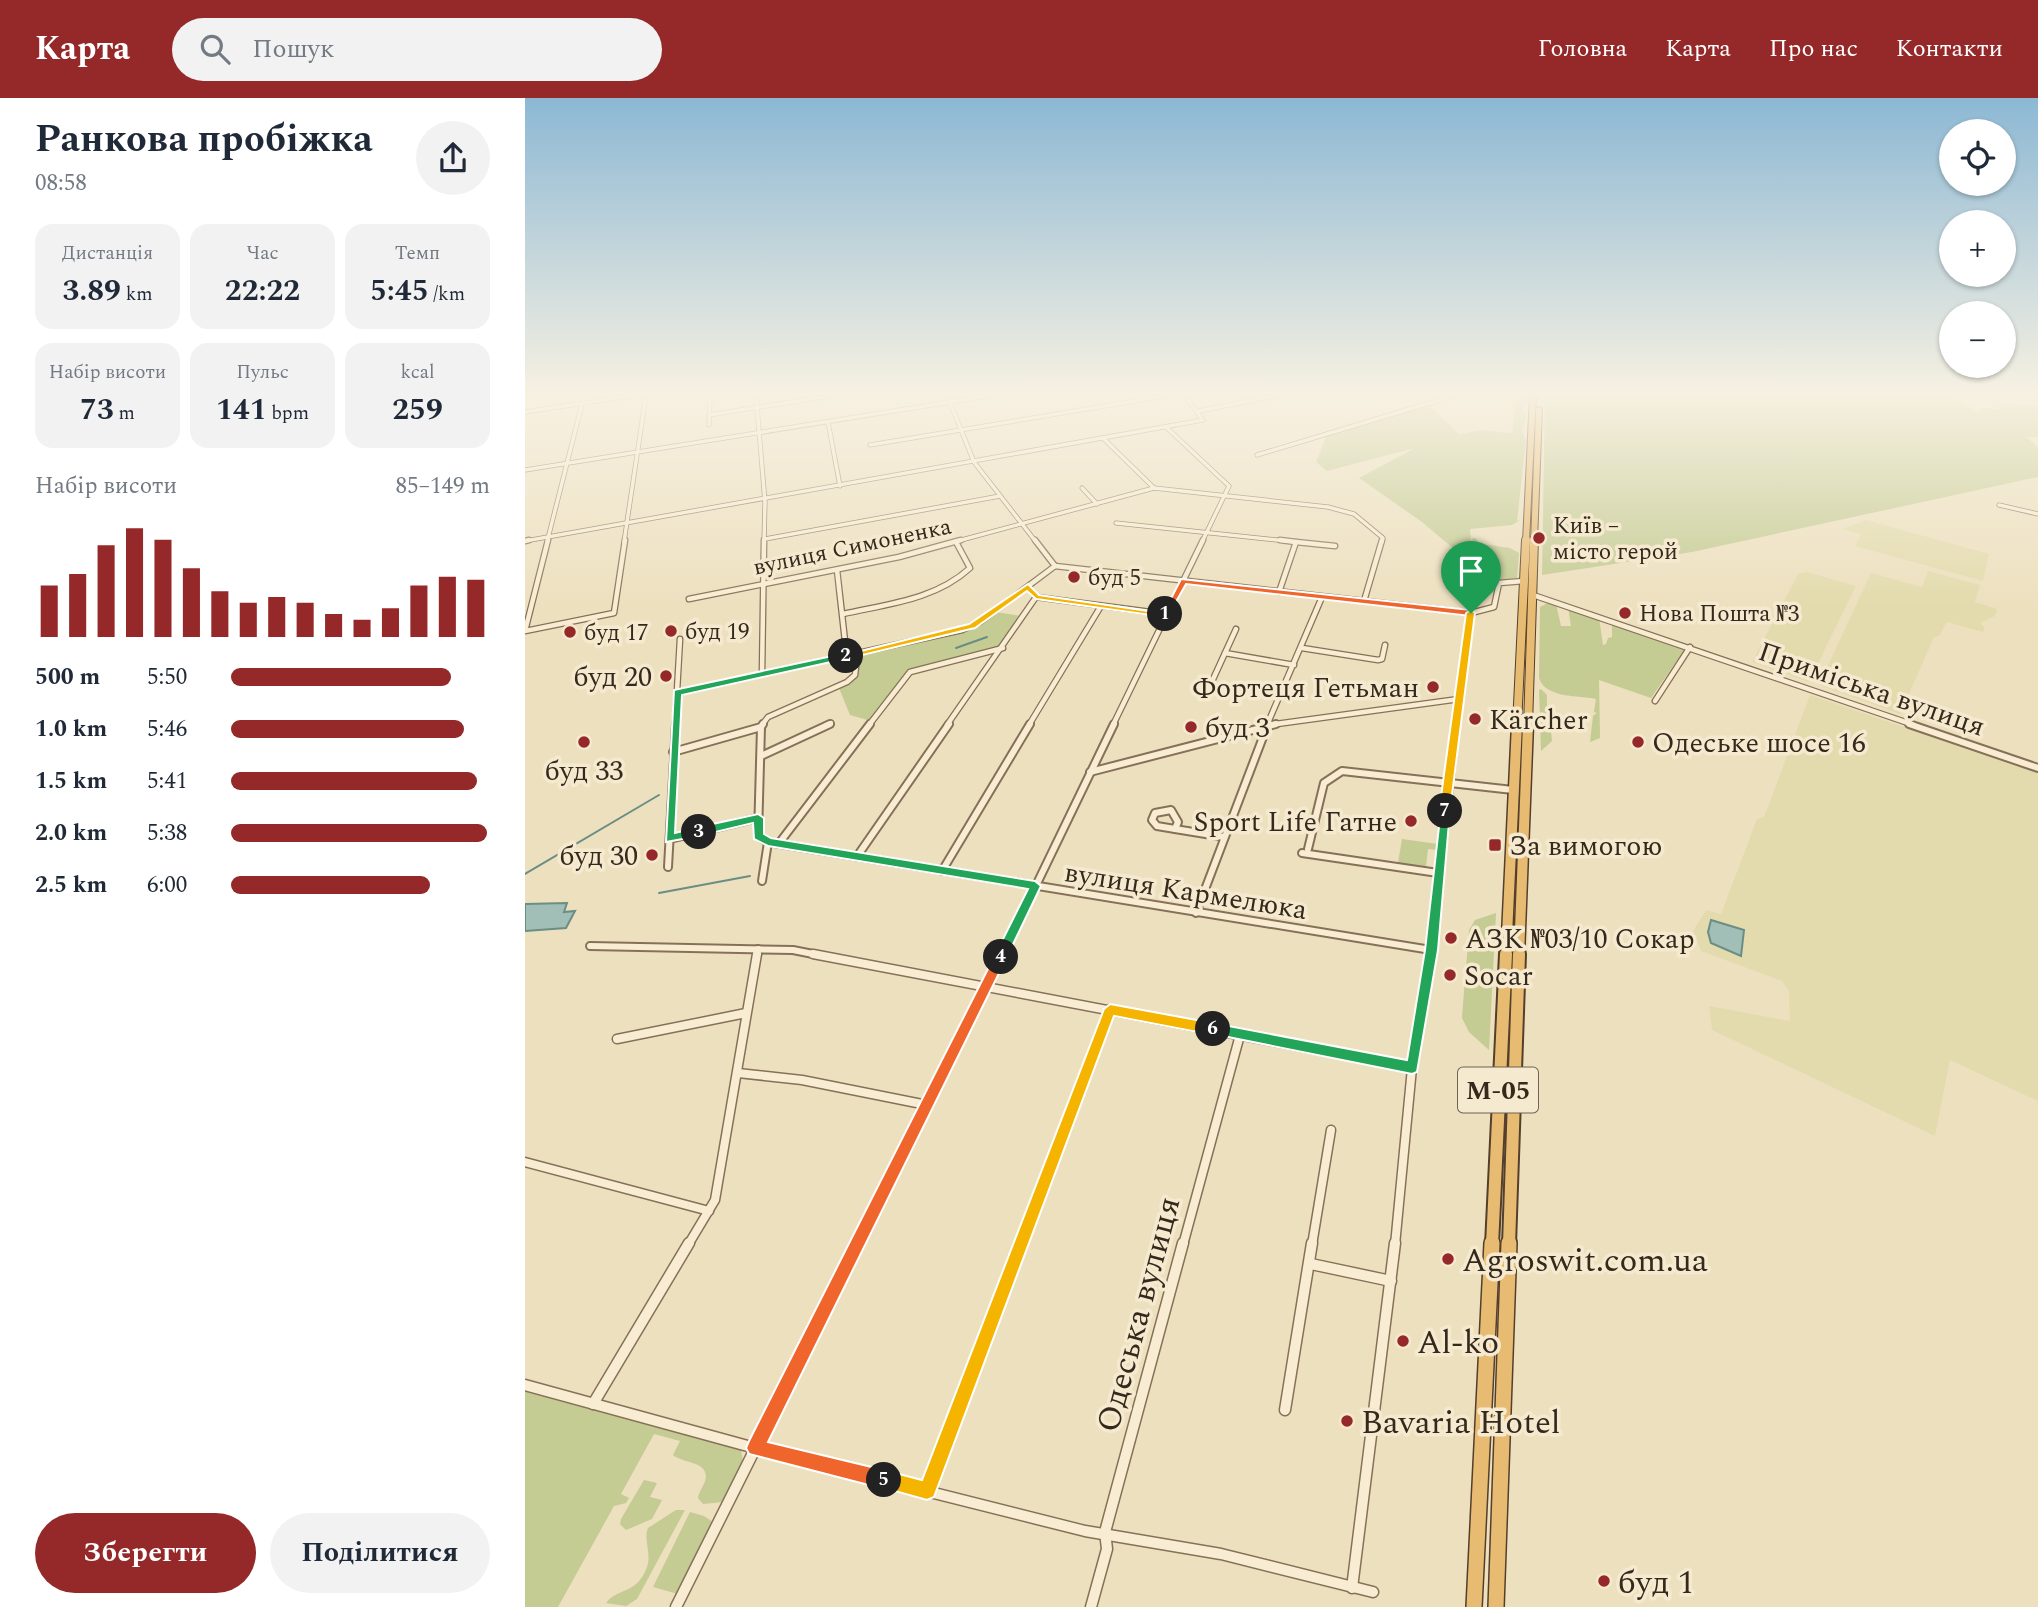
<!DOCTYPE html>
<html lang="uk">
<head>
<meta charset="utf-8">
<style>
  :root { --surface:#fff; --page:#f2f2f3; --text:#1f2937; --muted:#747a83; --accent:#952828 }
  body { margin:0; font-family:Spectral,serif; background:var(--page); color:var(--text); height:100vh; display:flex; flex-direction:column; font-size:26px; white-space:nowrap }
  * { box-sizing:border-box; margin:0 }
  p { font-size:23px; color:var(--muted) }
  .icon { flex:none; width:38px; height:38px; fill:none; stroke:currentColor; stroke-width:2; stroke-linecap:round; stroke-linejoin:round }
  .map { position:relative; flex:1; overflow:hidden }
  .side { display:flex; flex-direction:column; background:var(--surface); width:525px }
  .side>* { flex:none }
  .buttons { position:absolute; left:1414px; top:21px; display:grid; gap:14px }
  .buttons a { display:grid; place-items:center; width:77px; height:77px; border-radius:50%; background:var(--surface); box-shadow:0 2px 5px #0004; font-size:35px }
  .pin { position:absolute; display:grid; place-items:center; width:60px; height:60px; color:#fff; margin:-72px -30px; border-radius:50% 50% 50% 0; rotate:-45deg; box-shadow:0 0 7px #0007 }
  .pin .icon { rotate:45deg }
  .km { position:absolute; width:35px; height:35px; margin:-18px; border-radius:50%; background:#222; color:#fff; font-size:19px; line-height:35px; text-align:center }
  .round { display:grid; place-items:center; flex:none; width:74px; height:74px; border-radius:37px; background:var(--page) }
  .head { display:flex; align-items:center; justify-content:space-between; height:119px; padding:0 35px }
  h1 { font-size:38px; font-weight:700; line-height:52px }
  .stats { display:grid; grid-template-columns:repeat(3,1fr); gap:10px; height:119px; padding:7px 35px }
  .stats div { display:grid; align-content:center; border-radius:18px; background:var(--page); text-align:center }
  .stats b { font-size:30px; font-weight:700 }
  .stats small { font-size:19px; font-weight:400 }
  .stats p { font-size:19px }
  .chart { height:196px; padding:14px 35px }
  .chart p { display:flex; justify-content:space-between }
  .chart svg { width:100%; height:126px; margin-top:7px; stroke:var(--accent); stroke-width:6 }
  .action { display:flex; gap:14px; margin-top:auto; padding:14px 35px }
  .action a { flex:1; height:80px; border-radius:42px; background:var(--accent); color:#fff; font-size:28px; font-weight:700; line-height:80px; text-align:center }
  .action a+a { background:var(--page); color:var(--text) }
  ul { padding:0 35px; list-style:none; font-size:23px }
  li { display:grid; grid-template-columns:112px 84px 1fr; align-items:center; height:52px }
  li i { height:18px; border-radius:9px; background:var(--accent) }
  header { display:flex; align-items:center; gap:42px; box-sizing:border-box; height:98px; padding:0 35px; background:var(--accent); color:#fff }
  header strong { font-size:33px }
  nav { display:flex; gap:38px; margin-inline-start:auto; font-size:24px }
  .search { width:490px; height:63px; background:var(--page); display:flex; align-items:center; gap:18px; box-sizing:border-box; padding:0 24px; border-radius:38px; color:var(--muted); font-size:26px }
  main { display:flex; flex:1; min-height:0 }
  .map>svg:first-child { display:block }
  .farmland { fill:#e3dbad }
  .green { fill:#c4cb93 }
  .water { fill:#a2bfb7; stroke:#6a8d84; stroke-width:2 }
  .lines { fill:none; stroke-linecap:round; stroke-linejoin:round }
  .stream { stroke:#6a8d84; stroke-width:2 }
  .minor-far4-casing { stroke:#867158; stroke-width:5 }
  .minor-far3-casing { stroke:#867158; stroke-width:7 }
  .minor-far2-casing { stroke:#867158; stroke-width:10 }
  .minor-far1-casing { stroke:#867158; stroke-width:11 }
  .minor-casing { stroke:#867158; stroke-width:13 }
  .trunk-far4-casing { stroke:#533f2c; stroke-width:8 }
  .trunk-far3-casing { stroke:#533f2c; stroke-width:10 }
  .trunk-far2-casing { stroke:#533f2c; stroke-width:13 }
  .trunk-far1-casing { stroke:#533f2c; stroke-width:16 }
  .trunk-casing { stroke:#533f2c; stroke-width:18 }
  .minor-far4 { stroke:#f8edd2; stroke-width:3.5 }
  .minor-far3 { stroke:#f8edd2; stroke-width:4.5 }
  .minor-far2 { stroke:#f8edd2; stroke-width:6 }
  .minor-far1 { stroke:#f8edd2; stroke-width:8 }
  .minor { stroke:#f8edd2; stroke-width:10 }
  .trunk-far4 { stroke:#e8bb72; stroke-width:6 }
  .trunk-far3 { stroke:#e8bb72; stroke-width:8 }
  .trunk-far2 { stroke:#e8bb72; stroke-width:10 }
  .trunk-far1 { stroke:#e8bb72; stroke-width:12 }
  .trunk { stroke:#e8bb72; stroke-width:15 }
  .split-1 { fill:#f0652b; stroke:#fff; stroke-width:2 }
  .split-2 { fill:#f5b400; stroke:#fff; stroke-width:2 }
  .split-3 { fill:#22a559; stroke:#fff; stroke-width:2 }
  .split-4 { fill:#22a559; stroke:#fff; stroke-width:2 }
  .split-5 { fill:#f0652b; stroke:#fff; stroke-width:2 }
  .split-6 { fill:#f5b400; stroke:#fff; stroke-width:2 }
  .split-7 { fill:#22a559; stroke:#fff; stroke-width:2 }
  .split-8 { fill:#f5b400; stroke:#fff; stroke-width:2 }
  .poi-dot { fill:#952828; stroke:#f5eacf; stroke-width:2.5 }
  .labels { text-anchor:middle; stroke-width:7; stroke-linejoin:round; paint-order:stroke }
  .far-poi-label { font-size:23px; fill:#35291c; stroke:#f5eacf; text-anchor:start }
  .far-street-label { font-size:23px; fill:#35291c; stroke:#f5eacf }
  .shield { fill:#f5eacf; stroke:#6f6352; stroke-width:2 }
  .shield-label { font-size:26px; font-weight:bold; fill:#35291c }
  .poi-label { font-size:28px; fill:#35291c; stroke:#f5eacf; text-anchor:start }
  .street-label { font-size:28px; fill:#35291c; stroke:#f5eacf }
  .near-poi-label { font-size:33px; fill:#35291c; stroke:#f5eacf; text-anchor:start }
  .near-street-label { font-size:33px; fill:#35291c; stroke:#f5eacf }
</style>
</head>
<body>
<header>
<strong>Карта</strong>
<div class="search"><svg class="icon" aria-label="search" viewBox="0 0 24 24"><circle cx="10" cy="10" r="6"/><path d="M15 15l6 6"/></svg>Пошук</div>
<nav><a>Головна</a><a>Карта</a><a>Про нас</a><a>Контакти</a></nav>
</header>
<main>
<section class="side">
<div class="head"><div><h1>Ранкова пробіжка</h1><p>08:58</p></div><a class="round"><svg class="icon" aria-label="share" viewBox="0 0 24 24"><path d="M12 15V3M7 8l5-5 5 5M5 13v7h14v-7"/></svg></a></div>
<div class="stats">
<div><p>Дистанція</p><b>3.89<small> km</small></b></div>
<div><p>Час</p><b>22:22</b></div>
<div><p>Темп</p><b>5:45<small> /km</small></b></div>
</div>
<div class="stats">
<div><p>Набір висоти</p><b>73<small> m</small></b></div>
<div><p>Пульс</p><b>141<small> bpm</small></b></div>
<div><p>kcal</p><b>259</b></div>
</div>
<div class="chart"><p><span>Набір висоти</span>85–149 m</p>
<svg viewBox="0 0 160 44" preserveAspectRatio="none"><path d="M5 44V26M15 44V22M25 44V12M35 44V6M45 44V10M55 44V20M65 44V28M75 44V32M85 44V30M95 44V32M105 44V36M115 44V38M125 44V34M135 44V26M145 44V23M155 44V24"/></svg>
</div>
<ul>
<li><b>500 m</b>5:50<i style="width:85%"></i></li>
<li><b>1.0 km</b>5:46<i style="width:90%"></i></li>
<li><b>1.5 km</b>5:41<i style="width:95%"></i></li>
<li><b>2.0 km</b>5:38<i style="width:99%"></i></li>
<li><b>2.5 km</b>6:00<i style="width:77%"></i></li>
</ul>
<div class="action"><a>Зберегти</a><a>Поділитися</a></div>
</section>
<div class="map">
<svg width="1513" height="1509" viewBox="0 0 1513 1509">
  <rect width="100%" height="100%" fill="#ede0bf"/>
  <g class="farmland">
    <path d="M1341 422 1464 456 1458 483 1330 448 1336 436 1317 431Z"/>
    <path d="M1403 473 1455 487 1450 504 1472 511 1470 518 1455 525 1460 530 1458 534 1422 524 1414 538 1409 539 1375 616 1294 587 1346 475 1397 489Z"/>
    <path d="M1282 474 1331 488 1284 584 1227 564 1273 476Z"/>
    <path d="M1285 597 1513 675V1003L1425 962 1410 1038 1187 932 1184 908 1265 923 1264 893 1257 883 1176 853 1168 833 1181 812 1196 816 1232 721 1239 719Z"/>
  </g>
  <g class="green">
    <path d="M991 297H1004L1003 307 999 308 998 314 1002 317 997 332 1001 342 992 423 998 420 987 427 945 431 946 443 948 440 952 441 951 445 985 450 994 455 992 480 967 483 897 424 834 380 890 350 802 373 791 364 801 339 904 307 934 336 957 332 987 335Z"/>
    <path d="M1020 297H1420L1453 314 1457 310 1476 311 1472 306 1513 308V339H1502L1513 350V379L1167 454 1017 477Z"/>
    <path d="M1024 504 1031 506 1036 528H1046L1043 509 1074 520 1078 547 1081 546 1083 540 1087 539V524L1160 551 1126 600 1074 582 1075 640 1065 644 1068 618 1072 615 1069 614 1071 601C1054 597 1021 601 1014 580L1015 509Z"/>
    <path d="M471 514 497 518 477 548 390 570 346 623 325 617 314 590 332 577V557L438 533Z"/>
    <path d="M1016 591 1022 597C1021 614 1026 626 1027 643L1016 653 1014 592Z"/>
    <path d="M877 741 913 746V752L903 751 901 769 873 765Z"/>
    <path d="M971 815 964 952 944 934 937 920 940 880 949 881V871L941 870 944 832 950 822Z"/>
    <path d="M0 1293 216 1352 218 1364 198 1404 178 1406 173 1400C174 1393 181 1385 181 1378 180 1363 157 1365 148 1357L155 1343 129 1336 96 1396 104 1400 101 1405 89 1408 33 1509H0Z"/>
    <path d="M119 1382 132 1385 125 1399 137 1402 127 1421 101 1432 95 1426 96 1421Z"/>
    <path d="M151 1412H160L112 1501 101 1508 81 1505C93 1489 112 1497 122 1469 127 1455 118 1442 123 1430Z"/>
    <path d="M165 1414 179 1418 188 1424 153 1496 128 1489Z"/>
  </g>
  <g class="water">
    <path d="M42 805 39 814 50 813 41 830 0 833V806Z"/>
    <path d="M1186 822 1219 832 1216 858 1186 845 1183 834Z"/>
  </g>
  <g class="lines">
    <g class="stream">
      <path d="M431 550 462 539"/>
      <path d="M0 776 134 697"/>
      <path d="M134 795 225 778"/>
    </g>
    <defs>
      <g id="minor-far4">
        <path d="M231 297 240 404 239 444"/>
        <path d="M422 297 449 364 511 444"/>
        <path d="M674 313 755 297"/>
        <path d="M0 314 112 297"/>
        <path d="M184 317 311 297"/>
        <path d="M303 324 315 388"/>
        <path d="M184 327 185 299"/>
        <path d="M642 330 704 388 677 444"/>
        <path d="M579 341 629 390"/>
        <path d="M345 347 646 297"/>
        <path d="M732 357 931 297"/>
        <path d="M0 372 469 297"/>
        <path d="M557 390 572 406"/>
        <path d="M1474 407 1513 416"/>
        <path d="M591 425 771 444"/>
        <path d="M240 441 475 398"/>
        <path d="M0 443 678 322 659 297"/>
        <path d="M22 444 57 306"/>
        <path d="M99 444 121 297"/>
        <path d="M429 444 629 390 803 409 829 416 858 440 857 444"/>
      </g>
      <g id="minor-far3">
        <path d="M23 442 0 533 89 515 100 442"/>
        <path d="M510 442 530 468"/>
        <path d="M0 443 4 442"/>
        <path d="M771 444 810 448"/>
        <path d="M530 468 946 515 969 509 974 485 999 483"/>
        <path d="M754 494 771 444 755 442"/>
        <path d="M1008 497 1389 627"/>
        <path d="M511 499 641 516"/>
        <path d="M164 501 374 459 436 442"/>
        <path d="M839 503 857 442"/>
        <path d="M318 516C362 506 410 502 445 470L431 444"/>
        <path d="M777 550 853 562 857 561 860 547"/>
        <path d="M700 555 769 567"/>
        <path d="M237 576 239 442"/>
        <path d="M684 590 711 531"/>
        <path d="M152 595 437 532 455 524 530 468"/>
        <path d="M1130 603 1165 549"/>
        <path d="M150 627 155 541"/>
        <path d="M237 627 243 619 322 584 330 577 331 569 321 552 312 472"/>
        <path d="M301 627 306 625"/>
        <path d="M344 627 385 574 478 550"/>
        <path d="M422 627 511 499"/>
        <path d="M504 627 576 508"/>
        <path d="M588 627 678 442"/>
        <path d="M742 627 797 499"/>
        <path d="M744 627 934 601"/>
        <path d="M931 627 946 515"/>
      </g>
      <g id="minor-far2">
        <path d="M1384 626 1513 670"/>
        <path d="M236 629 233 738 243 744 237 783"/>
        <path d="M148 654 236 629 238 626"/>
        <path d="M236 658 305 626"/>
        <path d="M565 674 751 626"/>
        <path d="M646 712 653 724 650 731 632 728 627 722 630 715Z"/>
        <path d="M650 731 699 739"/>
        <path d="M145 741 233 720"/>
        <path d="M243 744 906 852"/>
        <path d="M255 744 345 626"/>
        <path d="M783 751 799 685 817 673 988 692"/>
        <path d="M777 755 913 775"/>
        <path d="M333 757 424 626"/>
        <path d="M143 769 151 626"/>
        <path d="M417 773 505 626"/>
        <path d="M671 815 743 626"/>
        <path d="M65 848 268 852 298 858"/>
        <path d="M232 858 233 851"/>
        <path d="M477 858 589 626"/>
        <path d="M905 858 931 626"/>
      </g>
      <g id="minor-far1">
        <path d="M288 856 887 970"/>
        <path d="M92 941 221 915"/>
        <path d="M213 975 277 982 402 1007"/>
        <path d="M0 1064 184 1113"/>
        <path d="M163 1147 190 1102 232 856"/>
        <path d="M332 1147 478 856"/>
        <path d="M495 1147 585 911"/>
        <path d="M658 1147 715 937"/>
        <path d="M787 1147 806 1032"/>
        <path d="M870 1147 887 970 905 856"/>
      </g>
      <g id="minor">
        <path d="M786 1166 866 1183"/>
        <path d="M0 1287 230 1350 560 1433 696 1456 848 1494"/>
        <path d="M68 1306 164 1145"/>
        <path d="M760 1312 787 1145"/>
        <path d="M402 1393 496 1145"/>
        <path d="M827 1490 870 1145"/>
        <path d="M151 1509 333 1145"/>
        <path d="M566 1509 582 1451 580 1434 658 1145"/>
      </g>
      <g id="trunk-far4">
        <path d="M1001 444 1008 297"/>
        <path d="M1009 444 1014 312"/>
      </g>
      <g id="trunk-far3">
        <path d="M992 627 1001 442"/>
        <path d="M1003 627 1009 442"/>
      </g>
      <g id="trunk-far2">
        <path d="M981 858 992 626"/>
        <path d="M994 858 1003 626"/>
      </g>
      <g id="trunk-far1">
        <path d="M967 1147 981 856"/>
        <path d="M984 1147 994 856"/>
      </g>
      <g id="trunk">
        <path d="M949 1509 967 1145"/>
        <path d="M971 1509 984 1145"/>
      </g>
    </defs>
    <use href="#minor-far4" class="minor-far4-casing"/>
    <use href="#minor-far3" class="minor-far3-casing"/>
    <use href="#minor-far2" class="minor-far2-casing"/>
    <use href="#minor-far1" class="minor-far1-casing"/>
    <use href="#minor" class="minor-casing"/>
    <use href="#trunk-far4" class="trunk-far4-casing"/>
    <use href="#trunk-far3" class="trunk-far3-casing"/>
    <use href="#trunk-far2" class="trunk-far2-casing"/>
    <use href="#trunk-far1" class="trunk-far1-casing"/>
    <use href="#trunk" class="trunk-casing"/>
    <use href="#minor-far4" class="minor-far4"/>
    <use href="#minor-far3" class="minor-far3"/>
    <use href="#minor-far2" class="minor-far2"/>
    <use href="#minor-far1" class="minor-far1"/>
    <use href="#minor" class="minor"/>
    <use href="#trunk-far4" class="trunk-far4"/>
    <use href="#trunk-far3" class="trunk-far3"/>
    <use href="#trunk-far2" class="trunk-far2"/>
    <use href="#trunk-far1" class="trunk-far1"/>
    <use href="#trunk" class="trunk"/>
  </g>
  <linearGradient id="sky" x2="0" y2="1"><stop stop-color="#8cb8d4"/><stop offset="0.58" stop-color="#f7f1e2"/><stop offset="1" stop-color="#f7f1e2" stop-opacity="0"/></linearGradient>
  <rect width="1513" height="509" fill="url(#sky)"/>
  <path class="split-1" d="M656 481 946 512 950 515 946 518 661 486 643 518H637Z"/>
  <path class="split-2" d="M503 486 514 497 644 516 640 519 511 501 502 493 450 530 321 561 316 558 444 526Z"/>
  <path class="split-3" d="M321 555 324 560 157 597 150 735 174 729 180 734 174 738 141 744 149 592Z"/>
  <path class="split-4" d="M233 716 239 720V736L246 740 510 783 516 788 480 863 476 864 469 859 503 791 243 748 229 741 228 725 174 738 169 734 174 729Z"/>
  <path class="split-5" d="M476 854 482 859 243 1344 359 1372 365 1375 368 1382 365 1388 359 1391 224 1356 221 1350 224 1343 471 855Z"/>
  <path class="split-6" d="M585 906 688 925 694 931 688 937 589 918 409 1399 402 1402 352 1388 349 1382 352 1375 359 1372 397 1382 579 911Z"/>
  <path class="split-7" d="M916 711 925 713 913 852 892 974 887 976 683 935 681 931 688 925 882 962 900 852Z"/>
  <path class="split-8" d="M946 512 950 515 925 713 920 717 914 713 941 515Z"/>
  <g class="poi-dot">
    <circle cx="1014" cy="440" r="7"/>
    <circle cx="549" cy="479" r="7"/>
    <circle cx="1100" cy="515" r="7"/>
    <circle cx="146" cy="533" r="7"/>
    <circle cx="45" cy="534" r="7"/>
    <circle cx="141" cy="578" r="7"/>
    <circle cx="908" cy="589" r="7"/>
    <circle cx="950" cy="621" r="7"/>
    <circle cx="666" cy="629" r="7"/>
    <circle cx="59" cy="644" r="7"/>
    <circle cx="1113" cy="644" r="7"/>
    <circle cx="886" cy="723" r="7"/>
    <rect x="963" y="740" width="14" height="14" rx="3.5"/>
    <circle cx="127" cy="757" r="7"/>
    <circle cx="926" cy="840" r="7"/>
    <circle cx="925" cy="877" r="7"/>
    <circle cx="923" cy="1161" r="7"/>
    <circle cx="878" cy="1243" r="7"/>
    <circle cx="822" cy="1323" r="7"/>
    <circle cx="1079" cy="1483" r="7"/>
  </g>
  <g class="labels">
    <g class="far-poi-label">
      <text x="1028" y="435">Київ –<tspan x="1028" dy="26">місто герой</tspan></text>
      <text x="563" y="487">буд 5</text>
      <text x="1114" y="523">Нова Пошта №3</text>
      <text x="160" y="541">буд 19</text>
      <text x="59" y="542">буд 17</text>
    </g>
    <g class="far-street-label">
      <text transform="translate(327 448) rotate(-12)" y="8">вулиця Симоненка</text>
    </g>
    <rect class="shield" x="933" y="969.5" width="80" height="45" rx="5"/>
    <g class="shield-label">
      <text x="973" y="1001">М-05</text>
    </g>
    <g class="poi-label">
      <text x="127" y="588" text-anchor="end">буд 20</text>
      <text x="894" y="599" text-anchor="end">Фортеця Гетьман</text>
      <text x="964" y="631">Kärcher</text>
      <text x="680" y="639">буд 3</text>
      <text x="1127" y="654">Одеське шосе 16</text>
      <text x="59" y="682" text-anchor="middle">буд 33</text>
      <text x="872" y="733" text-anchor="end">Sport Life Гатне</text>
      <text x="984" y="757">За вимогою</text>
      <text x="113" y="767" text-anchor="end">буд 30</text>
      <text x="940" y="850">АЗК №03/10 Сокар</text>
      <text x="939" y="887">Socar</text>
    </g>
    <g class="street-label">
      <text transform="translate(1347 590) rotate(19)" y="10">Приміська вулиця</text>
      <text transform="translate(661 792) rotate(9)" y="10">вулиця Кармелюка</text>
    </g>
    <g class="near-poi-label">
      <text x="937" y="1173">Agroswit.com.ua</text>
      <text x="892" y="1255">Al-ko</text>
      <text x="836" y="1335">Bavaria Hotel</text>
      <text x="1093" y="1495">буд 1</text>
    </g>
    <g class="near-street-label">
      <text transform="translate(612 1216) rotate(-75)" y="12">Одеська вулиця</text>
    </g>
  </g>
</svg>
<div class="buttons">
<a><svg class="icon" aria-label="locate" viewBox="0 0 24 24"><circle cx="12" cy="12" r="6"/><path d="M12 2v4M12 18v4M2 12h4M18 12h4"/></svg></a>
<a>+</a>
<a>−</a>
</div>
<div class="pin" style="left:946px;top:515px;background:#1e9e55"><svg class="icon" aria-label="arrive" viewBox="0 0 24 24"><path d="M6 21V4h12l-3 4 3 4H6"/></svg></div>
<b class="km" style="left:640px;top:516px">1</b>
<b class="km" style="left:321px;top:558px">2</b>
<b class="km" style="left:174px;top:734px">3</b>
<b class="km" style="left:476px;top:859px">4</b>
<b class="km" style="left:359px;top:1382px">5</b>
<b class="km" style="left:688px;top:931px">6</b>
<b class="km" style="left:920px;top:713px">7</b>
</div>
</main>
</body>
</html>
